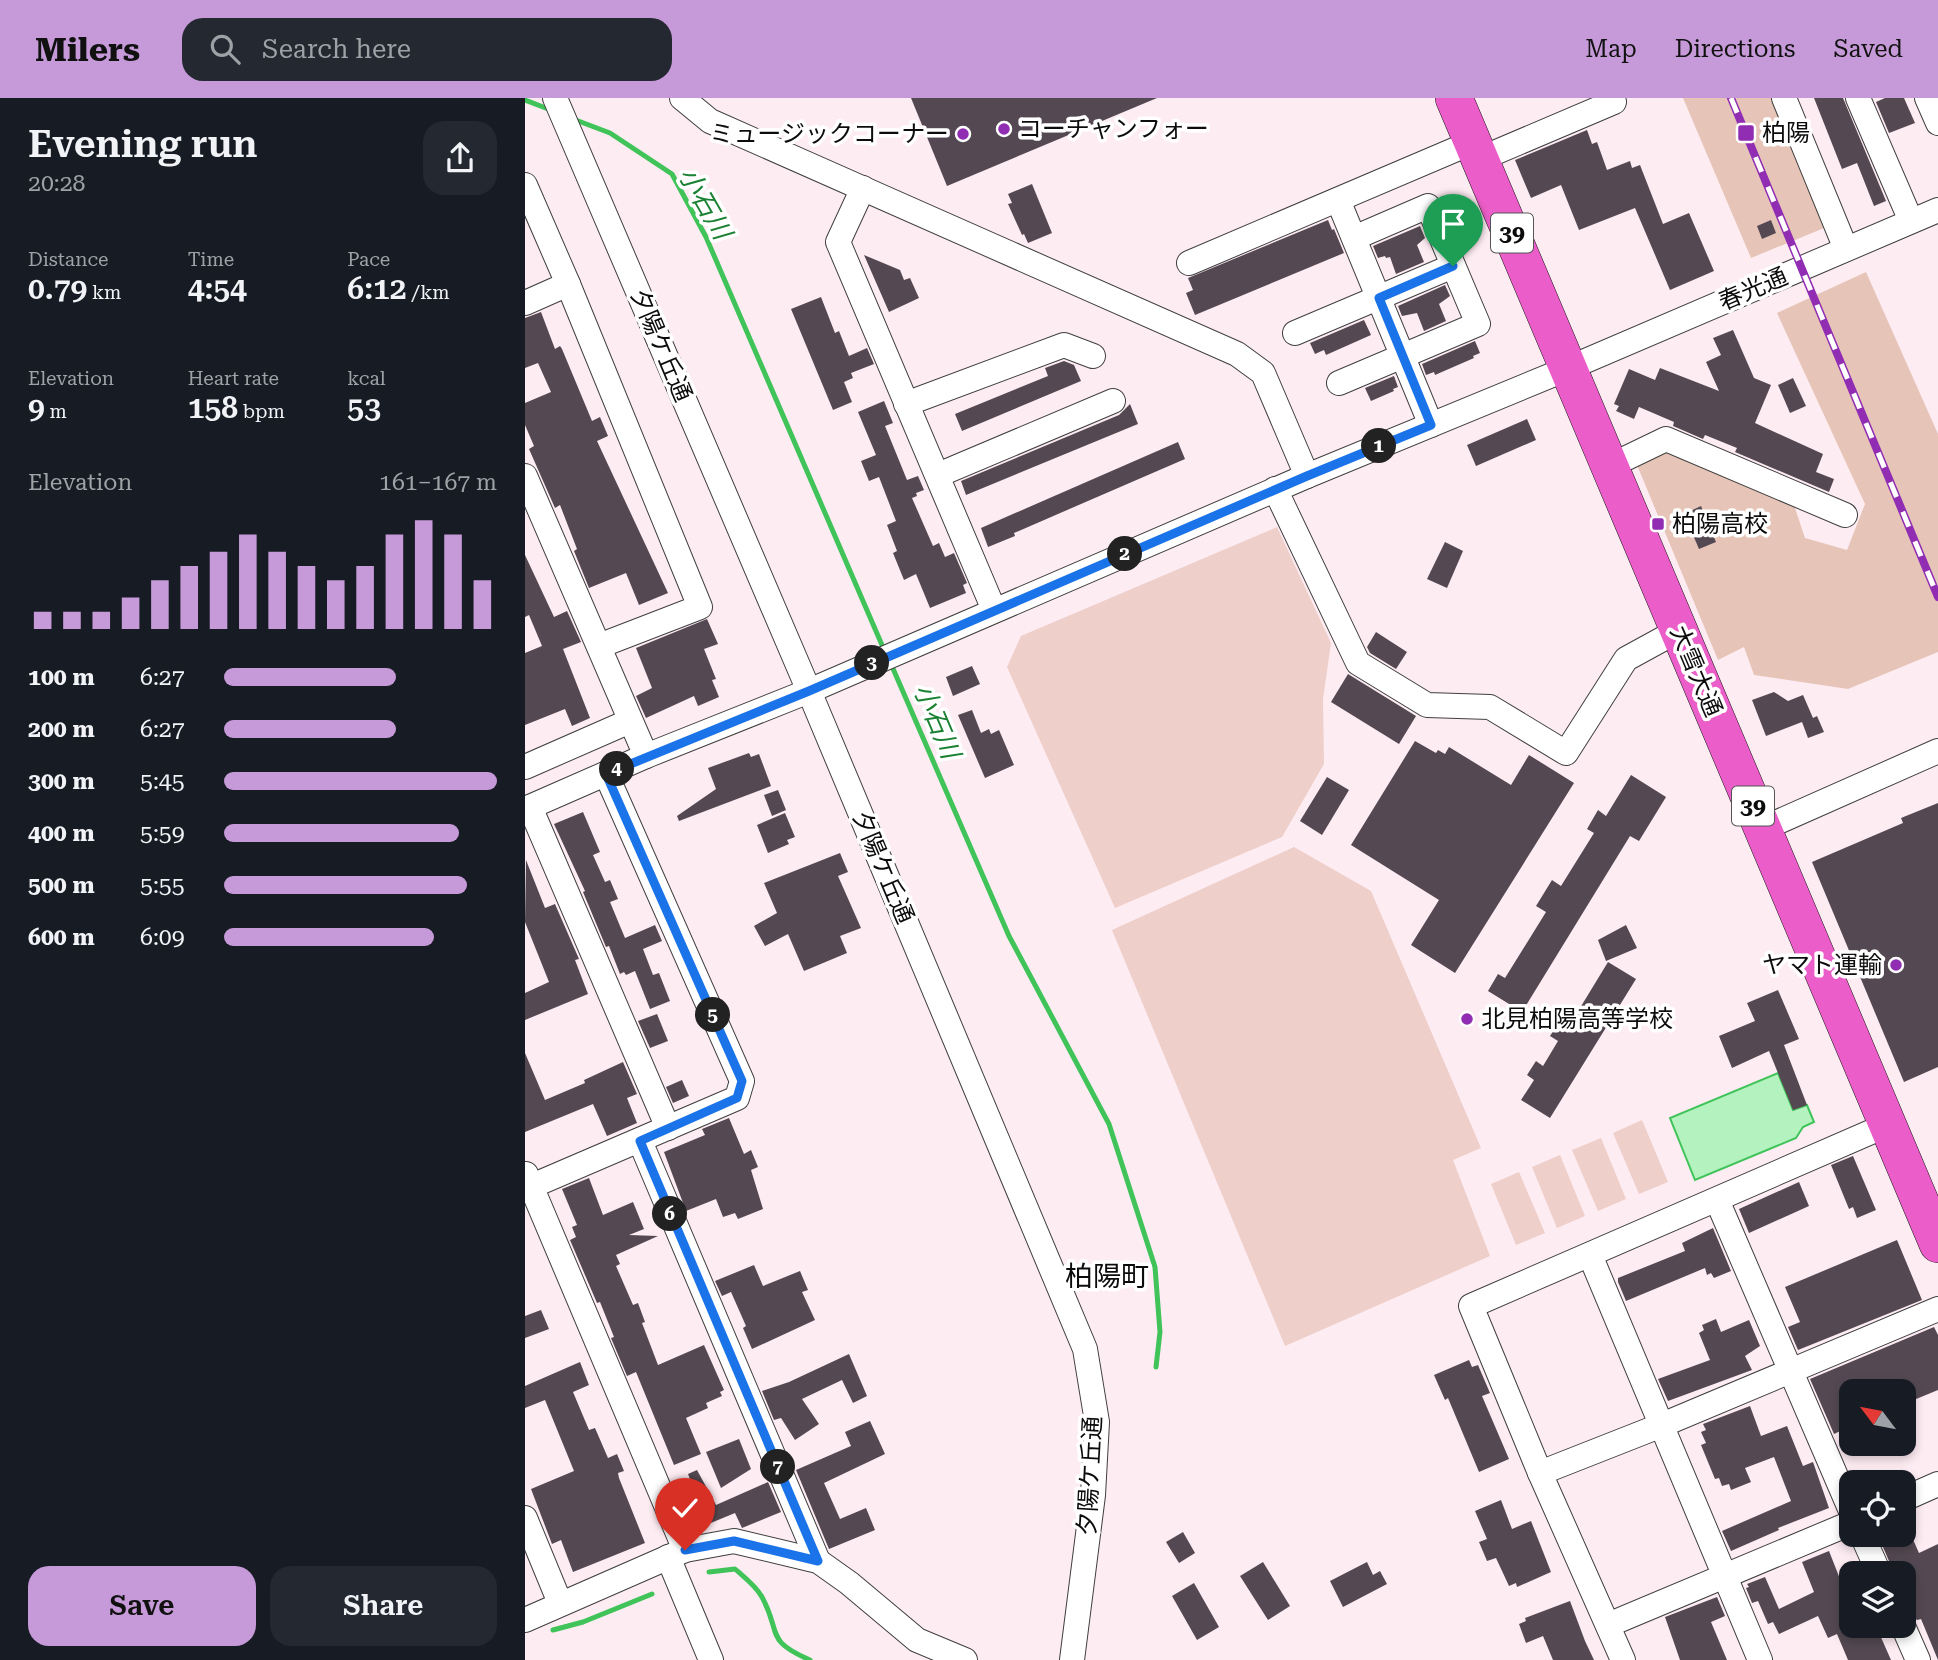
<!DOCTYPE html>
<html lang="en">
<head>
<meta charset="utf-8">
<style>
  :root { --surface:#171b24; --page:#242831; --text:#f1f3f6; --muted:#9ea1a6; --accent:#c69ad8 }
  body { margin:0; font-family:"Roboto Serif","Noto Sans JP",serif; background:var(--page); color:var(--text); height:100vh; display:flex; flex-direction:column; font-size:26px; white-space:nowrap }
  * { box-sizing:border-box; margin:0 }
  p { font-size:23px; color:var(--muted) }
  .icon { flex:none; width:38px; height:38px; fill:none; stroke:currentColor; stroke-width:2; stroke-linecap:round; stroke-linejoin:round }
  .map { position:relative; flex:1; overflow:hidden }
  .panel { display:flex; flex-direction:column; background:var(--surface); width:525px }
  .panel>* { flex:none }
  .needle { width:46px; rotate:302deg }
  .controls { position:absolute; left:1314px; top:1281px; display:grid; gap:14px }
  .controls a { display:grid; place-items:center; width:77px; height:77px; border-radius:14px; background:var(--surface); box-shadow:0 4px 10px #0003; font-size:35px }
  .pin { position:absolute; display:grid; place-items:center; width:60px; height:60px; color:#fff; margin:-72px -30px; border-radius:50% 50% 50% 0; rotate:-45deg; box-shadow:0 0 7px #0007 }
  .pin .icon { rotate:45deg }
  .km { position:absolute; width:35px; height:35px; margin:-18px; border-radius:50%; background:#222; color:#fff; font-size:19px; line-height:35px; text-align:center }
  .round { display:grid; place-items:center; flex:none; width:74px; height:74px; border-radius:21px; background:var(--page) }
  .head { display:flex; align-items:center; justify-content:space-between; height:119px; padding:0 28px }
  h1 { font-size:38px; font-weight:600; line-height:52px }
  .stats { display:grid; grid-template-columns:repeat(3,1fr); gap:10px; height:119px; padding:7px 28px }
  .stats div { display:grid; align-content:center }
  .stats b { font-size:30px; font-weight:600 }
  .stats small { font-size:19px; font-weight:400 }
  .stats p { font-size:19px }
  .chart { height:196px; padding:14px 28px }
  .chart p { display:flex; justify-content:space-between }
  .chart svg { width:100%; height:126px; margin-top:7px; stroke:var(--accent); stroke-width:6 }
  .primary-button { display:flex; gap:14px; margin-top:auto; padding:14px 28px }
  .primary-button a { flex:1; height:80px; border-radius:21px; background:var(--accent); color:#111; font-size:28px; font-weight:600; line-height:80px; text-align:center }
  .primary-button a+a { background:var(--page); color:var(--text) }
  ul { padding:0 28px; list-style:none; font-size:23px }
  li { display:grid; grid-template-columns:112px 84px 1fr; align-items:center; height:52px }
  li i { height:18px; border-radius:9px; background:var(--accent) }
  header { display:flex; align-items:center; gap:42px; box-sizing:border-box; height:98px; padding:0 35px; background:var(--accent); color:#111 }
  header strong { font-size:33px }
  nav { display:flex; gap:38px; margin-inline-start:auto; font-size:24px }
  .search { width:490px; height:63px; background:var(--page); display:flex; align-items:center; gap:18px; box-sizing:border-box; padding:0 24px; border-radius:21px; color:var(--muted); font-size:26px }
  main { display:flex; flex:1; min-height:0 }
  .map>svg:first-child { display:block }
  .green { fill:#e6c5b8 }
  .pitch { fill:#eecfca }
  .water { fill:#b4f2bf; stroke:#40c459; stroke-width:2 }
  .lines { fill:none; stroke-linecap:round; stroke-linejoin:round }
  .stream { stroke:#40c459; stroke-width:5 }
  .building { fill:#544952 }
  .minor-casing { stroke:#3f3f3f; stroke-width:26 }
  .highway-casing { stroke:#1d1d1d; stroke-width:38 }
  .minor { stroke:#fff; stroke-width:24 }
  .highway { stroke:#eb5dc8; stroke-width:37 }
  .rail-casing { stroke:#912db3; stroke-width:8 }
  .rail { stroke:#fff; stroke-width:5; stroke-dasharray:16; stroke-linecap:butt }
  .route-casing { stroke:#fff; stroke-width:14 }
  .route { stroke:#1a73e8; stroke-width:9 }
  .poi-dot { fill:#912db3; stroke:#fff; stroke-width:2.5 }
  .labels { text-anchor:middle; stroke-width:7; stroke-linejoin:round; paint-order:stroke }
  .shield { fill:#fff; stroke:#555; stroke-width:2 }
  .shield-label { font-size:23px; font-weight:bold; fill:#0c0c0c }
  .poi-label { font-size:24px; fill:#0c0c0c; stroke:#fff; text-anchor:start }
  .street-label { font-size:24px; fill:#0c0c0c; stroke:#fff }
  .water-label { font-size:26px; font-style:italic; fill:#1c8233; stroke:#fff }
  .quarter-label { font-size:28px; fill:#0c0c0c; stroke:#fff }
</style>
</head>
<body>
<header>
<strong>Milers</strong>
<div class="search"><svg class="icon" aria-label="search" viewBox="0 0 24 24"><circle cx="10" cy="10" r="6"/><path d="M15 15l6 6"/></svg>Search here</div>
<nav><a>Map</a><a>Directions</a><a>Saved</a></nav>
</header>
<main>
<section class="panel">
<div class="head"><div><h1>Evening run</h1><p>20:28</p></div><a class="round"><svg class="icon" aria-label="share" viewBox="0 0 24 24"><path d="M12 15V3M7 8l5-5 5 5M5 13v7h14v-7"/></svg></a></div>
<div class="stats">
<div><p>Distance</p><b>0.79<small> km</small></b></div>
<div><p>Time</p><b>4:54</b></div>
<div><p>Pace</p><b>6:12<small> /km</small></b></div>
</div>
<div class="stats">
<div><p>Elevation</p><b>9<small> m</small></b></div>
<div><p>Heart rate</p><b>158<small> bpm</small></b></div>
<div><p>kcal</p><b>53</b></div>
</div>
<div class="chart"><p><span>Elevation</span>161–167 m</p>
<svg viewBox="0 0 160 44" preserveAspectRatio="none"><path d="M5 44V38M15 44V38M25 44V38M35 44V33M45 44V27M55 44V22M65 44V17M75 44V11M85 44V17M95 44V22M105 44V27M115 44V22M125 44V11M135 44V6M145 44V11M155 44V27"/></svg>
</div>
<ul>
<li><b>100 m</b>6:27<i style="width:63%"></i></li>
<li><b>200 m</b>6:27<i style="width:63%"></i></li>
<li><b>300 m</b>5:45<i style="width:100%"></i></li>
<li><b>400 m</b>5:59<i style="width:86%"></i></li>
<li><b>500 m</b>5:55<i style="width:89%"></i></li>
<li><b>600 m</b>6:09<i style="width:77%"></i></li>
</ul>
<div class="primary-button"><a>Save</a><a>Share</a></div>
</section>
<div class="map">
<svg width="1413" height="1562" viewBox="0 0 1413 1562">
  <rect width="100%" height="100%" fill="#feecf3"/>
  <g class="green">
    <path d="M1158 0H1248L1304 128 1226 160Z"/>
    <path d="M1341 174 1413 336V554L1323 591 1229 577 1219 549 1193 562 1112 367 1140 355 1267 401 1280 440 1322 452 1340 406 1252 215Z"/>
  </g>
  <g class="pitch">
    <path d="M752 429 806 545 798 601 799 666 757 739 590 810 482 569 496 538Z"/>
    <path d="M769 749 846 793 956 1050 928 1062 965 1158 760 1248 587 832Z"/>
    <path d="M1117 1022 1143 1084 1114 1096 1088 1035Z"/>
    <path d="M1076 1040 1101 1101 1073 1113 1047 1052Z"/>
    <path d="M1035 1057 1060 1118 1032 1130 1007 1069Z"/>
    <path d="M994 1074 1020 1135 991 1147 966 1086Z"/>
  </g>
  <path class="water" d="M1253 975 1268 1012 1282 1007 1289 1024 1278 1029 1271 1040 1170 1082 1145 1020Z"/>
  <g class="lines">
    <g class="stream">
      <path d="M0 2 26 12"/>
      <path d="M48 21 85 35 147 76 181 139 360 554"/>
      <path d="M366 566 484 838 584 1026 630 1169 635 1234 631 1269"/>
      <path d="M184 1474 210 1471C219 1479 231 1488 237 1499 257 1536 239 1542 285 1562"/>
      <path d="M28 1532 58 1524 127 1496"/>
    </g>
  </g>
  <g class="building">
    <path d="M386 0H632L422 88Z"/>
    <path d="M1289 0H1318L1361 103 1349 108 1332 65 1317 71Z"/>
    <path d="M1360 0H1379L1390 25 1364 35 1351 4Z"/>
    <path d="M1062 32 1067 46 1072 44 1082 72 1105 63 1107 70 1115 67 1138 126 1164 115 1189 173 1145 192 1110 110 1054 132 1036 87 1006 100 990 62Z"/>
    <path d="M507 86 527 135 503 145 499 136 497 137 483 106 487 105 483 96Z"/>
    <path d="M803 122 807 132 809 131 819 155 670 217 661 195 668 192 663 180Z"/>
    <path d="M1246 122 1251 135 1237 141 1232 128Z"/>
    <path d="M895 128 900 140 892 147 899 164 871 176 865 159 861 160 860 158 853 160 848 148Z"/>
    <path d="M339 157 375 172 379 182 385 180 394 200 364 214Z"/>
    <path d="M920 187 925 198 914 206 921 223 899 233 892 215 877 218 873 208Z"/>
    <path d="M296 199 310 235 314 233 324 258 342 250 349 266 326 275 328 280 319 284 327 304 308 312 266 211Z"/>
    <path d="M16 214 30 251 35 248 37 251 67 323 75 319 83 338 72 343 143 495 114 507 101 475 64 490 49 453 52 451 35 407 30 410 4 351 9 348 0 327V305L26 294 13 265 0 270V220Z"/>
    <path d="M839 222 846 237 801 257 799 252 790 256 785 245Z"/>
    <path d="M1208 232 1229 280 1246 287 1230 325 1298 356 1291 374 1309 381 1304 394 1210 354 1212 350 1180 337 1178 341 1148 328 1149 324 1114 309 1109 321 1091 313 1094 308 1089 306 1104 271 1130 282 1135 270 1194 293 1181 264 1196 257 1188 240Z"/>
    <path d="M950 243 955 255 948 258 949 260 910 277 909 274 901 277 897 266Z"/>
    <path d="M539 263 549 267 556 283 437 333 430 316 523 278 520 270Z"/>
    <path d="M869 278 873 289 868 291 869 293 846 303 840 290Z"/>
    <path d="M1268 280 1281 308 1265 315 1253 287Z"/>
    <path d="M359 303 368 325 360 328 382 382 393 378 399 392 391 395 392 398 387 400 408 448 414 445 420 459 429 455 442 485 438 487 441 495 405 510 391 476 379 482 368 455 372 453 362 427 371 423 354 379 344 383 336 363 351 357 333 314Z"/>
    <path d="M605 306 613 326 441 397 436 383 594 317Z"/>
    <path d="M1002 321 1011 342 951 368 942 347Z"/>
    <path d="M653 344 660 361 489 435 490 438 463 449 456 430Z"/>
    <path d="M1176 408 1191 444 1174 451 1159 416Z"/>
    <path d="M920 444 938 453 922 490 902 481Z"/>
    <path d="M0 457 29 519 42 513 56 544 38 551 65 620 47 628 40 611 0 627V555L17 548 4 517 0 519Z"/>
    <path d="M182 521 193 546 179 551 191 581 187 582 194 599 173 608 169 598 121 620 111 598 127 590 111 550Z"/>
    <path d="M851 534 882 554 871 571 845 555 842 549Z"/>
    <path d="M447 568 455 586 428 598 421 579Z"/>
    <path d="M823 576 891 618 874 646 806 604Z"/>
    <path d="M1249 594 1263 603 1278 597 1288 620 1292 618 1299 634 1283 640 1277 624 1241 638 1227 602Z"/>
    <path d="M447 612 456 635 464 631 466 636 474 632 489 667 460 680 433 617Z"/>
    <path d="M890 643 911 655 913 652 920 656 924 649 986 687 1004 657 1049 685 930 875 886 847 914 802 826 747Z"/>
    <path d="M224 655 226 659 234 656 246 688 154 723 152 718 191 691 183 670Z"/>
    <path d="M1106 677 1141 699 1114 743 1105 738 997 914 963 893 973 876 980 880 1021 814 1011 808 1027 782 1036 788 1069 735 1062 731 1073 712 1081 718Z"/>
    <path d="M802 679 824 692 797 737 775 723Z"/>
    <path d="M253 692 261 712 247 718 239 697Z"/>
    <path d="M1413 705V969L1379 984 1287 764 1378 725 1376 720Z"/>
    <path d="M58 714 75 754 68 757 80 784 85 782 93 801 85 804 100 840 130 827 137 843 118 851 128 877 134 875 145 903 125 911 110 873 101 877 99 874 95 876 84 848 81 849 58 794 60 793 29 726Z"/>
    <path d="M260 715 270 739 262 742 264 746 243 755 232 727Z"/>
    <path d="M315 755 323 774 313 778 336 830 315 838 322 855 279 873 263 836 240 848 229 828 252 815 239 785Z"/>
    <path d="M1 762 20 810 30 806 54 861 50 862 63 896 0 922V895L24 884 0 824Z"/>
    <path d="M1101 827 1112 850 1081 863 1073 842Z"/>
    <path d="M1083 864 1111 881 1025 1020 996 1002 1009 982 1002 977 1011 963 1018 968 1033 943 1025 938 1035 923 1044 928Z"/>
    <path d="M1253 892 1274 941 1259 947 1282 1007 1268 1012 1244 953 1207 970 1194 938 1230 923 1222 905Z"/>
    <path d="M132 916 143 943 125 950 113 923Z"/>
    <path d="M0 955 20 1002 60 985 59 982 98 964 112 996 102 1000 112 1025 82 1038 68 1006 0 1034Z"/>
    <path d="M157 982 164 998 148 1005 141 989Z"/>
    <path d="M204 1020 219 1056 226 1052 233 1069 226 1072 238 1111 213 1121 210 1115 198 1119 191 1101 161 1113 139 1054 180 1037 177 1031Z"/>
    <path d="M1328 1058 1351 1112 1332 1120 1328 1109 1324 1111 1306 1067Z"/>
    <path d="M64 1080 78 1117 108 1104 119 1131 104 1137 133 1138 91 1157 95 1166 91 1168 108 1207 113 1205 120 1224 117 1225 133 1267 179 1247 199 1292 195 1294 197 1298 181 1305 183 1310 161 1320 176 1356 149 1367 111 1274 102 1278 86 1240 89 1239 75 1204 72 1205 45 1142 51 1139 47 1129 52 1127 37 1091Z"/>
    <path d="M1274 1084 1284 1108 1224 1135 1214 1111Z"/>
    <path d="M1188 1130 1206 1173 1189 1180 1186 1175 1182 1177 1180 1170 1101 1203 1093 1184V1180L1160 1153 1157 1145Z"/>
    <path d="M1372 1142 1397 1202 1273 1252 1263 1229 1275 1224 1260 1189Z"/>
    <path d="M229 1167 238 1188 275 1173 283 1192 277 1194 290 1222 227 1251 218 1230 221 1228 206 1194 197 1198 190 1183Z"/>
    <path d="M16 1212 24 1231 0 1240V1218Z"/>
    <path d="M1191 1221 1196 1234 1224 1222 1235 1248 1220 1258 1227 1272 1143 1303 1133 1281 1185 1262 1174 1235 1179 1232 1177 1227Z"/>
    <path d="M1409 1229 1413 1237V1292L1379 1306V1293H1326V1328L1309 1336 1285 1281Z"/>
    <path d="M324 1256 342 1298 328 1305 317 1282 277 1301 294 1326 270 1342 256 1320 249 1322 237 1293 264 1284Z"/>
    <path d="M944 1262 947 1269 953 1267 965 1295 957 1298 984 1361 954 1374 923 1300 920 1302 909 1277Z"/>
    <path d="M55 1264 64 1287 48 1294 64 1332 70 1330 83 1360 92 1356 99 1373 93 1375 94 1380 120 1445 48 1474 36 1442 27 1446 6 1391 49 1373 20 1302 0 1310V1288Z"/>
    <path d="M1225 1308 1236 1338 1262 1328 1278 1368 1288 1364 1304 1410 1253 1430 1254 1432 1206 1453 1197 1433 1266 1403 1249 1359 1220 1370 1226 1384 1206 1392 1204 1386 1197 1388 1194 1380 1190 1381 1176 1347 1181 1345 1176 1334 1181 1332 1178 1326Z"/>
    <path d="M345 1323 360 1356 299 1385 315 1421 341 1410 350 1432 304 1451 271 1372 326 1348 320 1334Z"/>
    <path d="M214 1341 226 1371 196 1390 181 1354Z"/>
    <path d="M172 1372 191 1407 243 1384 256 1414 217 1430 210 1415 176 1429 168 1410 175 1407 163 1376Z"/>
    <path d="M976 1402 987 1431 1006 1423 1026 1474 992 1489 991 1485 984 1488 971 1460 962 1463 954 1444 962 1441 950 1413Z"/>
    <path d="M658 1434 670 1455 654 1465 641 1444Z"/>
    <path d="M1353 1437H1386L1394 1455 1413 1446V1562L1396 1521 1392 1522 1386 1516 1379 1498V1475H1369Z"/>
    <path d="M1304 1453 1326 1509V1528H1351L1366 1562H1323L1312 1536 1303 1540 1293 1518 1254 1536 1248 1524 1243 1526 1233 1503 1227 1505 1221 1490 1224 1489 1222 1486 1240 1479 1254 1511 1289 1494 1277 1464Z"/>
    <path d="M738 1464 765 1508 743 1522 715 1478Z"/>
    <path d="M842 1464 848 1477 855 1473 862 1486 818 1509 805 1483Z"/>
    <path d="M669 1485 694 1529 672 1542 647 1498Z"/>
    <path d="M1192 1499 1200 1518 1186 1524 1202 1562H1155L1140 1519Z"/>
    <path d="M1045 1503 1060 1543 1069 1562H1028L1018 1538 1001 1545 994 1526 1001 1523 1000 1520Z"/>
  </g>
  <g class="lines">
    <defs>
      <g id="minor">
        <path d="M30 0 284 593 560 1251 572 1324 568 1397 547 1562"/>
        <path d="M157 0 185 23 712 256 738 275 782 378"/>
        <path d="M1259 0 1321 151"/>
        <path d="M1333 0 1386 123"/>
        <path d="M1402 0 1413 25"/>
        <path d="M955 61 1089 4 1087 0"/>
        <path d="M0 87 43 186 0 205"/>
        <path d="M338 90 313 144 469 512"/>
        <path d="M813 102 906 327"/>
        <path d="M664 165 948 44"/>
        <path d="M43 186 175 509 74 548"/>
        <path d="M770 235 928 168"/>
        <path d="M814 285 953 226 903 108 829 140"/>
        <path d="M381 306 539 247 568 258"/>
        <path d="M1085 368 1141 341 1320 417"/>
        <path d="M413 377 588 303"/>
        <path d="M0 378 121 658"/>
        <path d="M750 391 833 565 902 607 965 609 1041 655 1101 561 1154 532"/>
        <path d="M0 669 105 623"/>
        <path d="M5 709 143 1030"/>
        <path d="M0 711 121 658 284 593 782 378 1044 270 1413 112"/>
        <path d="M1237 731 1413 653"/>
        <path d="M115 1043 293 1463"/>
        <path d="M1 1076 160 1452"/>
        <path d="M0 1091 212 1000 217 983 81 676"/>
        <path d="M1192 1102 1326 1413"/>
        <path d="M1065 1157 1235 1562"/>
        <path d="M1015 1375 1137 1327 1413 1211"/>
        <path d="M1379 1401 1413 1386"/>
        <path d="M0 1420 35 1505"/>
        <path d="M1337 1437 1354 1475"/>
        <path d="M143 1459 186 1562"/>
        <path d="M0 1522 160 1452 209 1443 293 1463 324 1485 392 1542 440 1562"/>
        <path d="M1083 1527 1326 1425"/>
        <path d="M1378 1528 1393 1562"/>
        <path d="M1098 1562 1015 1375 946 1208 1362 1027"/>
      </g>
      <path id="highway" d="M929 0 1413 1146"/>
    </defs>
    <use href="#minor" class="minor-casing"/>
    <use href="#highway" class="highway-casing"/>
    <use href="#minor" class="minor"/>
    <use href="#highway" class="highway"/>
    <defs>
      <path id="rail" d="M1206 0 1413 499"/>
    </defs>
    <use href="#rail" class="rail-casing"/>
    <use href="#rail" class="rail"/>
  </g>
  <g class="lines">
    <defs>
      <path id="route" d="M160 1452 209 1443 293 1463 115 1043 212 1000 217 983 81 676 284 593 782 378 906 327 854 200 928 168"/>
    </defs>
    <use href="#route" class="route-casing"/>
    <use href="#route" class="route"/>
  </g>
  <g class="poi-dot">
    <circle cx="479" cy="31" r="7"/>
    <rect x="1212" y="26" width="18" height="18" rx="3.5"/>
    <circle cx="438" cy="36" r="7"/>
    <rect x="1126" y="419" width="14" height="14" rx="3.5"/>
    <circle cx="1371" cy="867" r="7"/>
    <circle cx="942" cy="921" r="7"/>
  </g>
  <g class="labels">
    <g class="shield">
      <rect x="966" y="115.5" width="42" height="39" rx="5"/>
      <rect x="1207" y="688.5" width="42" height="39" rx="5"/>
    </g>
    <g class="shield-label">
      <text x="987" y="143">39</text>
      <text x="1228" y="716">39</text>
    </g>
    <g class="poi-label">
      <text x="493" y="39">コーチャンフォー</text>
      <text x="1237" y="43">柏陽</text>
      <text x="424" y="44" text-anchor="end">ミュージックコーナー</text>
      <text x="1147" y="434">柏陽高校</text>
      <text x="1357" y="875" text-anchor="end">ヤマト運輸</text>
      <text x="956" y="929">北見柏陽高等学校</text>
    </g>
    <g class="street-label">
      <text transform="translate(1228 191) rotate(-23)" y="8">春光通</text>
      <text transform="translate(136 247) rotate(67)" y="8">夕陽ケ丘通</text>
      <text transform="translate(1171 573) rotate(67)" y="8">大雪大通</text>
      <text transform="translate(358 769) rotate(67)" y="8">夕陽ケ丘通</text>
      <text transform="translate(565 1378) rotate(-87)" y="8">夕陽ケ丘通</text>
    </g>
    <g class="water-label">
      <text transform="translate(180 105) rotate(60)" y="9">小石川</text>
      <text transform="translate(412 623) rotate(67)" y="9">小石川</text>
    </g>
    <g class="quarter-label">
      <text x="582" y="1188">柏陽町</text>
    </g>
  </g>
</svg>
<div class="controls">
<a><svg class="needle" viewBox="-14 -14 28 28"><path d="M0-13l5 13h-10z" fill="#e53935"/><path d="M0 13l5-13h-10z" fill="#9ea1a6"/></svg></a>
<a><svg class="icon" aria-label="locate" viewBox="0 0 24 24"><circle cx="12" cy="12" r="6"/><path d="M12 2v4M12 18v4M2 12h4M18 12h4"/></svg></a>
<a><svg class="icon" aria-label="layers" viewBox="0 0 24 24"><path d="M12 4l9 5-9 5-9-5zM3 14l9 5 9-5"/></svg></a>
</div>
<div class="pin" style="left:928px;top:168px;background:#1e9e55"><svg class="icon" aria-label="arrive" viewBox="0 0 24 24"><path d="M6 21V4h12l-3 4 3 4H6"/></svg></div>
<div class="pin" style="left:160px;top:1452px;background:#d93025"><svg class="icon" aria-label="check" viewBox="0 0 24 24"><path d="M5 12l5 5 9-10"/></svg></div>
<b class="km" style="left:854px;top:348px">1</b>
<b class="km" style="left:600px;top:456px">2</b>
<b class="km" style="left:347px;top:565px">3</b>
<b class="km" style="left:92px;top:671px">4</b>
<b class="km" style="left:188px;top:917px">5</b>
<b class="km" style="left:145px;top:1116px">6</b>
<b class="km" style="left:253px;top:1369px">7</b>
</div>
</main>
</body>
</html>
